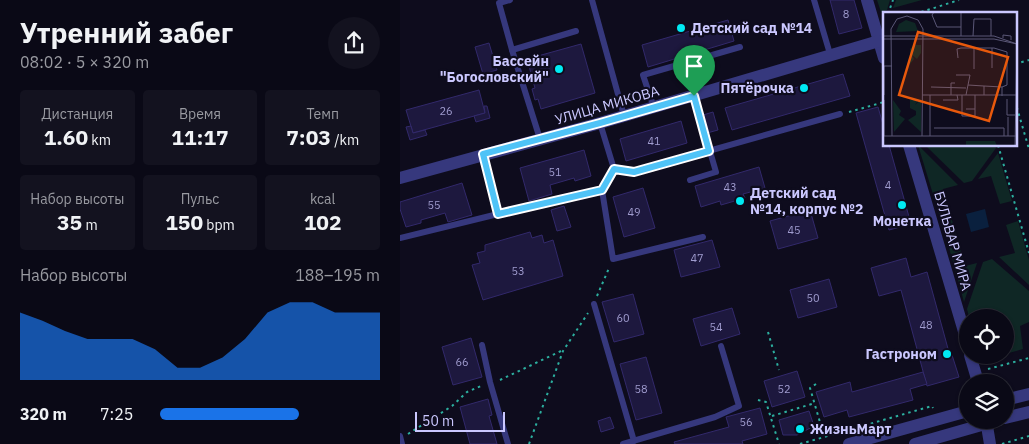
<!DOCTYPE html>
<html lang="ru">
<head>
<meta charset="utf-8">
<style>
  :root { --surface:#0a0916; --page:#13121f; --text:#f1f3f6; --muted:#999aa1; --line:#2a2a35; --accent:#1a73e8 }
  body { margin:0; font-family:"IBM Plex Sans",sans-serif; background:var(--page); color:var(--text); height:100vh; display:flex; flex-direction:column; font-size:19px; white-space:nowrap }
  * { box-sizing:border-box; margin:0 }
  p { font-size:16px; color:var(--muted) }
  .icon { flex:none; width:28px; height:28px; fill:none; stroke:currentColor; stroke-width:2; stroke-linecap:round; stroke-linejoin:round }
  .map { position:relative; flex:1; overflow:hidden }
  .drawer { display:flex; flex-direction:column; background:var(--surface); width:400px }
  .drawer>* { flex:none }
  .buttons { position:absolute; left:559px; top:309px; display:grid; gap:10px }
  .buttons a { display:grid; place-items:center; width:55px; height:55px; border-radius:50%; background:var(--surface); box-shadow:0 1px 4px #0004,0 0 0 1px var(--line); font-size:25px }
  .scale { position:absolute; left:15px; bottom:12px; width:90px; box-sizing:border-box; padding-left:5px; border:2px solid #cbc8ff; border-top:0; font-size:14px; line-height:18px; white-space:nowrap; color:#cbc8ff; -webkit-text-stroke:4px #0e0c1d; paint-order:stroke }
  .pin { position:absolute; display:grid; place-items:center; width:42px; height:42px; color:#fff; margin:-51px -21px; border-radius:50% 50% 50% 0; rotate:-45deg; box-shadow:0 0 5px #0007 }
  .pin .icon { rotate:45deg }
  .round { display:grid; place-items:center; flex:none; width:52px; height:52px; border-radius:26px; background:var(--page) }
  .headline { display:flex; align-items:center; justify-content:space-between; height:85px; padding:0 20px }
  h1 { font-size:28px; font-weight:700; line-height:38px }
  .figures { display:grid; grid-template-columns:repeat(3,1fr); gap:8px; height:85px; padding:5px 20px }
  .figures div { display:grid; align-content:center; border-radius:5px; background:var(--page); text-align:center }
  .figures b { font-size:21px; font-weight:700 }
  .figures small { font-size:14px; font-weight:400 }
  .figures p { font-size:14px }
  .chart { height:140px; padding:10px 20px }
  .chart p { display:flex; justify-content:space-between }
  .chart svg { width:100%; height:90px; margin-top:5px; fill:var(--accent); opacity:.7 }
  ul { padding:0 20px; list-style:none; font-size:16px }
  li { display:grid; grid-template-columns:80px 60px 1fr; align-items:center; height:38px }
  li i { height:12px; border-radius:6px; background:var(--accent) }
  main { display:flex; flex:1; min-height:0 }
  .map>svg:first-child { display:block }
  .green { fill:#0f2725 }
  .water { fill:#0a203e }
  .building { fill:#1d183e; stroke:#32296b }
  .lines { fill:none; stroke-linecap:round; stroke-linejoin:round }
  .path { stroke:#2caf9f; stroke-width:2; stroke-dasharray:2.5 4; stroke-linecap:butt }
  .service { stroke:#36387d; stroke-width:6 }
  .minor { stroke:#36387d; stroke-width:12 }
  .tertiary { stroke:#36387d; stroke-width:12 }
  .route-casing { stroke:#fff; stroke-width:10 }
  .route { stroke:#4fc3f7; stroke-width:6 }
  .poi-dot { fill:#00eaf3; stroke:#0e0c1d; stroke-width:2 }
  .labels { text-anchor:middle; stroke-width:4.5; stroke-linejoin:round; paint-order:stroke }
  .number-label { font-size:11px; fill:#a09ccf }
  .poi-label { font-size:14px; font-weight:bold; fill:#cbc8ff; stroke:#0e0c1d; text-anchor:start }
  .street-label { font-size:14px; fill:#cbc8ff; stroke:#0e0c1d }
  .inset-road { fill:none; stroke:#5a5777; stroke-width:1 }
  .view { fill:#e8590c; fill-opacity:0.15; stroke:#e8590c; stroke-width:2.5 }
  .inset-edge { fill:none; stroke:#cbc8ff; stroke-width:2.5 }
</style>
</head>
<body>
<main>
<section class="drawer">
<div class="headline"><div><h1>Утренний забег</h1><p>08:02 · 5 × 320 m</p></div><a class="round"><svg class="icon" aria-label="share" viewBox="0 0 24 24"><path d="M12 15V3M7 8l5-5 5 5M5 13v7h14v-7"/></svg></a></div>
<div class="figures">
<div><p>Дистанция</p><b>1.60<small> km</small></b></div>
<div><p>Время</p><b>11:17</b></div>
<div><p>Темп</p><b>7:03<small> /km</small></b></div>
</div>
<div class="figures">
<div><p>Набор высоты</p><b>35<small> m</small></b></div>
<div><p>Пульс</p><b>150<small> bpm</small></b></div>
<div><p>kcal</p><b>102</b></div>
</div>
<div class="chart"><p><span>Набор высоты</span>188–195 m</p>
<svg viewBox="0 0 160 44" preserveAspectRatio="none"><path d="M0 44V11L10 15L20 20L30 24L40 24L50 24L60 29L70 38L80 38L90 33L100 24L110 11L120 6L130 6L140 11L150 11L160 11V44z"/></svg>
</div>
<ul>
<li><b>320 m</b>7:25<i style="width:63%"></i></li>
</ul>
</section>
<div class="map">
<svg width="629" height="444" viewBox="0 0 629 444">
  <rect width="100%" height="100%" fill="#0e0c1d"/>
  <g class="green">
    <path d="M477 0H490L487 10 481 12Z"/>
    <path d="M496 0H522L493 8Z"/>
    <path d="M518 145 558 185 543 189 549 211 539 214Z"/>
    <path d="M525 145H595L596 148 572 181 564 183Z"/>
    <path d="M598 153 612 201 600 204 591 176 578 179Z"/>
    <path d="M552 220 556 235 546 238 542 222Z"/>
    <path d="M618 221 629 260V285L599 257 615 253 606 225Z"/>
    <path d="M558 241 565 266 577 263 564 302 548 244Z"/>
    <path d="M592 259 629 291V322L620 326 623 349 605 354V318L569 317 567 309 583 262Z"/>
  </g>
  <path class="water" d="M585 209 589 227 571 232 566 214Z"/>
  <g class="building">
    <path d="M430 0H454L462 28 439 34Z"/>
    <path d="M328 20 334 41 248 67 242 45Z"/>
    <path d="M89 43 97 70 83 74 75 47Z"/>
    <path d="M181 44 195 93 141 109 138 99 135 100 132 89 135 88 127 59Z"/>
    <path d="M443 74 450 96 332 130 325 108Z"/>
    <path d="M79 90 85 113 13 133 6 110Z"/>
    <path d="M84 106H87L90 118 76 122 74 116 85 113Z"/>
    <path d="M478 107 484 128V145H489L511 224 489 230 456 113Z"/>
    <path d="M313 112 318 130 307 133 303 115Z"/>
    <path d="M281 121 287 143 226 161 220 139Z"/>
    <path d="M11 126 13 133 25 130 27 135 10 140 6 127Z"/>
    <path d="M184 150 191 176 175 181 174 178 150 185 152 194 129 201 120 168Z"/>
    <path d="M359 167 365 188 343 194 345 198 321 205 320 201 301 207 295 186Z"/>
    <path d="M62 183 72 215 48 222 45 213 21 220V223L6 227 0 209V202Z"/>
    <path d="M243 188 255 228 224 237 213 197Z"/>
    <path d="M164 206 171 227 157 231 151 210Z"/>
    <path d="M410 210 418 238 378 249 370 221Z"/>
    <path d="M130 232 132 238 142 235 144 243 153 240 163 276 83 300 72 265 80 263 77 253 85 251V245Z"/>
    <path d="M312 240 320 267 281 277 274 250Z"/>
    <path d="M506 258 511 277 527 272 550 356 552 355 559 377 527 386 501 290 479 296 471 268Z"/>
    <path d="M429 279 437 307 398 318 390 290Z"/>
    <path d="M233 294 244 334 214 342 202 302Z"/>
    <path d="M332 308 340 334 301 346 293 319Z"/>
    <path d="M71 338 82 377 53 385 42 347Z"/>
    <path d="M246 357 262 413 236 420 220 364Z"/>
    <path d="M397 371 405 397 372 407 364 381Z"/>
    <path d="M523 372 527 384 510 389 513 400 449 417 447 410 424 417 416 392 450 382 452 392Z"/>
    <path d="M88 399 92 415 89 416 97 444H70L60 407Z"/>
    <path d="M360 408 367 434 342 441 343 444H275L274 442 329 427 326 417Z"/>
    <path d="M409 411 414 426 397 435H383L379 420Z"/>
    <path d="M210 417 214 428 201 432 198 421Z"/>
  </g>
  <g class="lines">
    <g class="path">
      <path d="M488 14 493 0"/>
      <path d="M515 14 559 0"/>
      <path d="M615 64 629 60"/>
      <path d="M615 101 629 149"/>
      <path d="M449 112 484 102"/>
      <path d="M598 145 629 253"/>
      <path d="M197 296 209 268"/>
      <path d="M368 332 379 370"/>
      <path d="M588 369 629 358"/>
      <path d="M100 380 161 351"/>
      <path d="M416 384 410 388 424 436"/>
      <path d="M358 400 366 402 379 444"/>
      <path d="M372 416 415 403"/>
      <path d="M452 429 532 406 533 408"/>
      <path d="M8 434 52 406 67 392 81 386"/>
      <path d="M129 444 163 351 188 313"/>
      <path d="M400 444 445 431"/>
      <path d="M602 444 629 436"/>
    </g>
    <g class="service">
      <path d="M110 0 99 3 112 50"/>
      <path d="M192 0 224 116"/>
      <path d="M414 0 430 54"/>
      <path d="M254 108 243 75 340 47"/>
      <path d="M200 123 214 169 202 190 213 259 303 237"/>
      <path d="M140 139 112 50 176 31"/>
      <path d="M83 155 98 214 202 190"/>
      <path d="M214 169 234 172 440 114"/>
      <path d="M290 180 316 172 294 96"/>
      <path d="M0 238 98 214"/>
      <path d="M194 304 234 441"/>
      <path d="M82 345 90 382 108 444"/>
      <path d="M0 436 2 444"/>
      <path d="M223 444 315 417 339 406 321 346"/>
    </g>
    <g class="minor">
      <path d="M467 0 484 58"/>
      <path d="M509 145 568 345"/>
      <path d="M0 178 200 123 479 41"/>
      <path d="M570 355 578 382"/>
      <path d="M586 420 590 444"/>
    </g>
    <g class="tertiary">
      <path d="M605 400 629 394"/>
      <path d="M605 418 629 412"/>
      <path d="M449 444 568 411"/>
      <path d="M515 444 599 420"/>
    </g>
  </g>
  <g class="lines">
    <defs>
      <path id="route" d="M294 96 309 151 234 172 214 169 202 190 98 214 83 154 200 123Z"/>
    </defs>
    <use href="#route" class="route-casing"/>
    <use href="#route" class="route"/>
  </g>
  <g class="poi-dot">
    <circle cx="281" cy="28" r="5"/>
    <circle cx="159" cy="69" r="5"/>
    <circle cx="404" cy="88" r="5"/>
    <circle cx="340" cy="201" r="5"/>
    <circle cx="502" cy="205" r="5"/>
    <circle cx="547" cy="354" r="5"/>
    <circle cx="400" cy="429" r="5"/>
  </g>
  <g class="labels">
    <g class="number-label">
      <text x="446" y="18">8</text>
      <text x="46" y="115">26</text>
      <text x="254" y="145">41</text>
      <text x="155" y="176">51</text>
      <text x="488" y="189">4</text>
      <text x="330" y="191">43</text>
      <text x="34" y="209">55</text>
      <text x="234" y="216">49</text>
      <text x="394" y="234">45</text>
      <text x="297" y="262">47</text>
      <text x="118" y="275">53</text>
      <text x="413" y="302">50</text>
      <text x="223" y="322">60</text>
      <text x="526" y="329">48</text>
      <text x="316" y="331">54</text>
      <text x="62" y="366">66</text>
      <text x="241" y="393">58</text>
      <text x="384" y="393">52</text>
      <text x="346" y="426">56</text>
    </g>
    <g class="poi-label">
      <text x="291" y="33">Детский сад №14</text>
      <text x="149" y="66" text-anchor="end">Бассейн<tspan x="149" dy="16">"Богословский"</tspan></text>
      <text x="394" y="93" text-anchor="end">Пятёрочка</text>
      <text x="350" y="198">Детский сад<tspan x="350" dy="16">№14, корпус №2</tspan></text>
      <text x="502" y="226" text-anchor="middle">Монетка</text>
      <text x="537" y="359" text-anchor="end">Гастроном</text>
      <text x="410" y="434">ЖизньМарт</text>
    </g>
    <g class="street-label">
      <text transform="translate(207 105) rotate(-16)" y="5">УЛИЦА МИКОВА</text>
      <text transform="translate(553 241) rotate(74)" y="5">БУЛЬВАР МИРА</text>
    </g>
  </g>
  <g transform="translate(483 12)">
    <rect width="134" height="134" fill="#0e0c1d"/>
    <path d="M23 8 32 11 35 19 13 20 16 12ZM31 33H38V41L34 47 29 43 31 47 27 52V37ZM36 87 32 93 38 87V120L25 108 33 103V99L27 96V88ZM10 88 18 99 16 103 22 107 11 120ZM83 129H112L114 134H83Z" fill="#0f2725"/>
    <path class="inset-road" d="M51 0 49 3 54 15H78M0 24H111L134 32M78 24V0M90 24 91 7H108V24M120 26V23L128 24V28M0 27H111L134 32M91 36V57M75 46 74 37 78 36H111L124 40V73L119 75V84M109 56V36M73 63H87L83 83M85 73 101 74V83M101 74 119 75M48 75 83 76M1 83V54H9M39 83H134M47 83V124M68 83V71H72M79 83V104H92V97M124 87V103H132M1 88V124M60 88H75L74 83M83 97H92V83M51 116H121V124M0 124H133M9 124 8 17 14 7 24 4 35 8 40 17 39 124M125 124V105M132 134 134 34"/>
    <path class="view" d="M35 20 125 45 106 109 16 83Z"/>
    <rect width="134" height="134" class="inset-edge"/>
  </g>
</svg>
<div class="buttons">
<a><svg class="icon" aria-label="locate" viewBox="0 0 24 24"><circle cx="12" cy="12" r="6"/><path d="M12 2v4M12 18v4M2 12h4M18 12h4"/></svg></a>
<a><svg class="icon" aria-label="layers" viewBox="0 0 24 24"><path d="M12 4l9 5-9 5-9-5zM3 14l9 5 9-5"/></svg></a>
</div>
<div class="scale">50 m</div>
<div class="pin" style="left:294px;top:96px;background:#1e9e55"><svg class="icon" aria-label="arrive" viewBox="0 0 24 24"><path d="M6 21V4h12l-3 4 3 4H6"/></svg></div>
</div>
</main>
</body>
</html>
